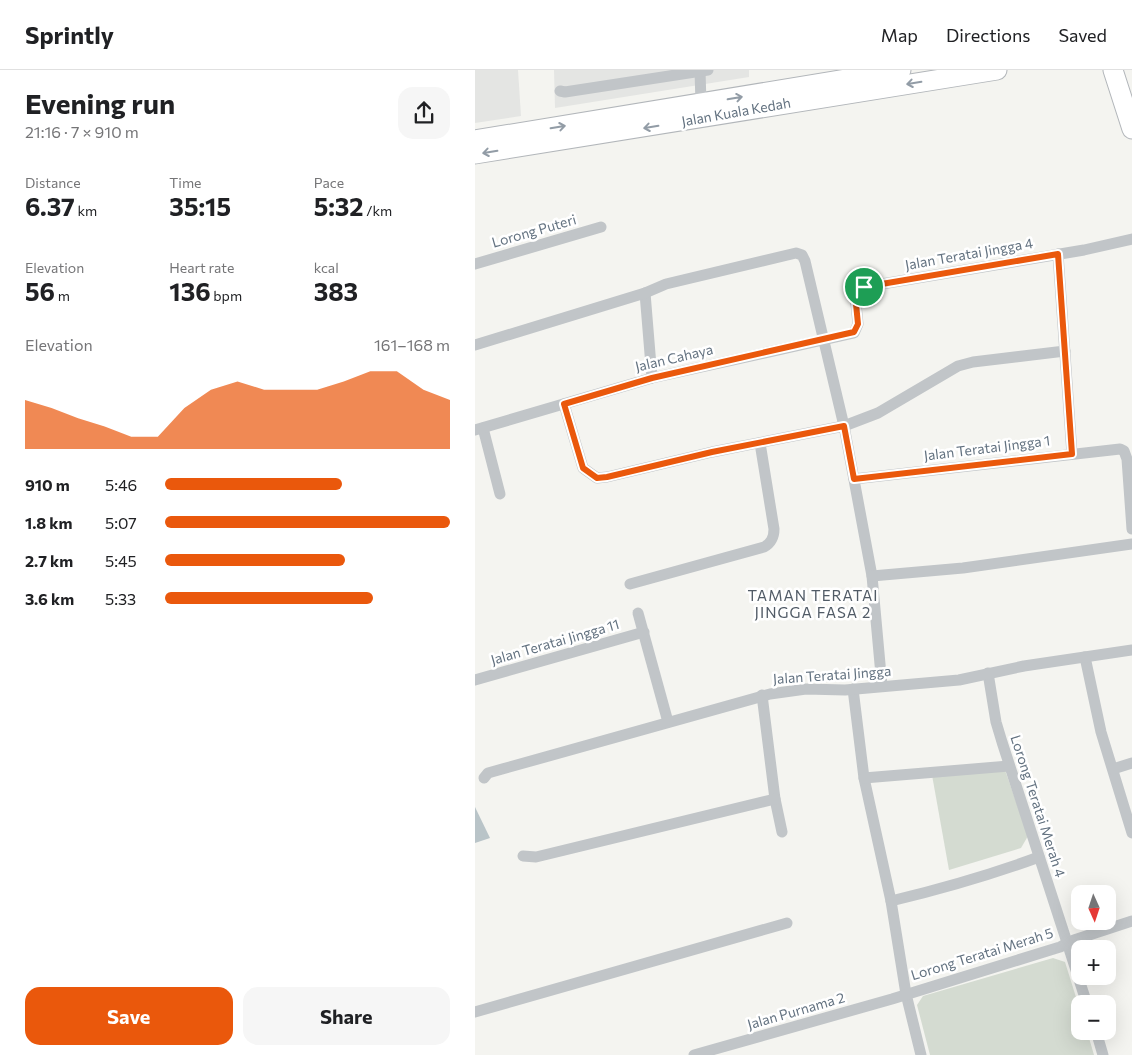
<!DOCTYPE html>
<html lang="en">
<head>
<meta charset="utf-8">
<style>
  :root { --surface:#fff; --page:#f6f6f6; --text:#202124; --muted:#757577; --line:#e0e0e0; --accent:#ea580c }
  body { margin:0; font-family:Commissioner,sans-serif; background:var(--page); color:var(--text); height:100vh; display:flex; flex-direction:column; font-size:19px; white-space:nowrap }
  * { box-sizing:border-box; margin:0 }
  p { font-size:16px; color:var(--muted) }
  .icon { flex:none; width:28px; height:28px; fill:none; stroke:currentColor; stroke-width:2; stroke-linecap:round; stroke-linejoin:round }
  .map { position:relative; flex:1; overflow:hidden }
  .details { display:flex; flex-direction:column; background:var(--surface); width:475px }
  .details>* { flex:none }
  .needle { width:32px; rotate:177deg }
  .buttons { position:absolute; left:596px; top:815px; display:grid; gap:10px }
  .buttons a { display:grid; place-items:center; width:45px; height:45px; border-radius:10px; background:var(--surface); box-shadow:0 5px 20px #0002; font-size:25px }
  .pin { position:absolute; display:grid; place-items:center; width:42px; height:42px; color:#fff; margin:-21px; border:2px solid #fff; border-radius:50%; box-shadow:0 1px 5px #0007 }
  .round { display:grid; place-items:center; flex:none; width:52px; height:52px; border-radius:15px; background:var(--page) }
  .headline { display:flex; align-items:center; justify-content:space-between; height:85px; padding:0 25px }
  h1 { font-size:28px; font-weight:700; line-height:38px }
  .figures { display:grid; grid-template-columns:repeat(3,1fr); gap:8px; height:85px; padding:5px 25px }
  .figures div { display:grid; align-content:center }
  .figures b { font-size:25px; font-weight:700 }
  .figures small { font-size:14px; font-weight:400 }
  .figures p { font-size:14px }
  .chart { height:140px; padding:10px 25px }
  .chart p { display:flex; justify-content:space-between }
  .chart svg { width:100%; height:90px; margin-top:5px; fill:var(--accent); opacity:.7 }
  .button { display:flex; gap:10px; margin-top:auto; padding:10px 25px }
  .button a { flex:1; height:58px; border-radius:15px; background:var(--accent); color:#fff; font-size:20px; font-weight:700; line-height:58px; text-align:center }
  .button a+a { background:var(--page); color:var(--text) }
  ul { padding:0 25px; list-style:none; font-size:16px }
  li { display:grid; grid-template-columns:80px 60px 1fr; align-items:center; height:38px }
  li i { height:12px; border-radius:6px; background:var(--accent) }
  header { display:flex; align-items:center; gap:30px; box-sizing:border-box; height:70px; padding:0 25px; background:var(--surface); border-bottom:1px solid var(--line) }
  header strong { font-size:24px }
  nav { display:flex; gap:28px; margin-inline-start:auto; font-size:18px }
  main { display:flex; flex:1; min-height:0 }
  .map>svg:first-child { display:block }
  .built { fill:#e4e5e3 }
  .green { fill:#d4dbd1 }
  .water { fill:#b9c4c8 }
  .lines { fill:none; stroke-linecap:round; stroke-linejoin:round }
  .primary-casing { stroke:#b2b6ba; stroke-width:21 }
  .street { stroke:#c1c5c8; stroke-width:11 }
  .primary { stroke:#fff; stroke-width:19 }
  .oneway { stroke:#929ca6 }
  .route-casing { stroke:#fff; stroke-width:10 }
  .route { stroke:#ea580c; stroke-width:6 }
  .labels { text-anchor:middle; stroke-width:5; stroke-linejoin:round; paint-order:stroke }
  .street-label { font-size:14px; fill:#637280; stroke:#fff }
  .neighbourhood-label { font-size:15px; letter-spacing:1px; fill:#515b66; stroke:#fff }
</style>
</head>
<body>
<header>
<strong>Sprintly</strong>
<nav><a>Map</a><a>Directions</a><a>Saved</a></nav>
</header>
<main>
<section class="details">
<div class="headline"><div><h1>Evening run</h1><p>21:16 · 7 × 910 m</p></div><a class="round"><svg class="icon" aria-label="share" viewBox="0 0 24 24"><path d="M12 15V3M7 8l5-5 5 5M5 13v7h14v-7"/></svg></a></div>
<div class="figures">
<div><p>Distance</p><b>6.37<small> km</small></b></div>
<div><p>Time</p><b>35:15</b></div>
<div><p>Pace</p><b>5:32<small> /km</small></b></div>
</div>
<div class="figures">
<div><p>Elevation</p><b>56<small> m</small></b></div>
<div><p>Heart rate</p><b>136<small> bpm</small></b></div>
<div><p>kcal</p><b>383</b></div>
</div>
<div class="chart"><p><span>Elevation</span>161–168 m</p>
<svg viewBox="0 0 160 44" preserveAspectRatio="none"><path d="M0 44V20L10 24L20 29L30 33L40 38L50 38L60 24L70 15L80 11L90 15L100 15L110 15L120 11L130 6L140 6L150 15L160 20V44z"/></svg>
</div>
<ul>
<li><b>910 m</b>5:46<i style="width:62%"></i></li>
<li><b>1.8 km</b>5:07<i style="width:100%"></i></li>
<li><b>2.7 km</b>5:45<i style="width:63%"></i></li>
<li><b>3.6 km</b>5:33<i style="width:73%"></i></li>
</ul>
<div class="button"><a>Save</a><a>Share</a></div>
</section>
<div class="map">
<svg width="657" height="985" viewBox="0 0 657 985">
  <rect width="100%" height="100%" fill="#f4f4f0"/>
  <g class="built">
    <path d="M0 0H43L46 46 0 53Z"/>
    <path d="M79 0H274V7L80 38Z"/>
  </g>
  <g class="green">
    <path d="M530 700 553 766 546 778 474 800 457 705Z"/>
    <path d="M578 888 590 892 605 940V961H612L619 985H455L442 935 448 926Z"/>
  </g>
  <path class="water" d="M0 737 15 768 0 773Z"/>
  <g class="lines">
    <defs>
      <g id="primary">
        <path d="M638 0 657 59"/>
        <path d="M0 70 426 0"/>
        <path d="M0 84 522 0"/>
      </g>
    </defs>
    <use href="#primary" class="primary-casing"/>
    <g class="street">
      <path d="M225 0 226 34"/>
      <path d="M85 21 90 22 233 0"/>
      <path d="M583 184 597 384"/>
      <path d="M0 194 126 157"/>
      <path d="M170 223 177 308"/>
      <path d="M0 275 170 223 191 214 321 183 327 185 330 191 369 356 397 506 407 616"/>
      <path d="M89 334 108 398 122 408 132 407 237 382 369 356 403 343 483 296 498 292 590 281"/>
      <path d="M8 358 25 424"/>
      <path d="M0 360 177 308 379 263 383 254 380 224 382 220 389 217 609 180 657 169"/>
      <path d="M379 409 645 379 649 381 652 389 657 459"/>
      <path d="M397 506 488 498 657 474"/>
      <path d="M155 514 289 477C296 473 299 468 299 459L285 373"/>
      <path d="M163 543 193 652"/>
      <path d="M610 587 626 662 657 763"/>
      <path d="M513 603 521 652 527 672 612 934"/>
      <path d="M0 610 169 562"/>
      <path d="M378 619 389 708 416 831 431 924 446 985"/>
      <path d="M287 625 300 729 307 762"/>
      <path d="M638 699 657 693"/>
      <path d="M9 708 13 703 295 624 331 619 370 620 484 610 549 596 657 580"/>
      <path d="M389 708 534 696"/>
      <path d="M48 786 61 787 300 729"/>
      <path d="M416 831C466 819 515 805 564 787"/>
      <path d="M0 942 312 853"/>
      <path d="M621 961 628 985"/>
      <path d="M219 985 417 929 585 877 599 870 657 851"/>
    </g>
    <use href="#primary" class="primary"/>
  </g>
  <defs><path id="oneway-shaft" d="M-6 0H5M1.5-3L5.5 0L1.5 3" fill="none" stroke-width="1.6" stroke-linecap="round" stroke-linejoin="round" transform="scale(1.25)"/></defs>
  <g class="oneway">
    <use href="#oneway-shaft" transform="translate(439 13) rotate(171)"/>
    <use href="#oneway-shaft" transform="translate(260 28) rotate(-10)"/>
    <use href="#oneway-shaft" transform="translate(83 57) rotate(-9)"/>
    <use href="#oneway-shaft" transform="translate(176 57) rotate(171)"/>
    <use href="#oneway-shaft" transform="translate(15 82) rotate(171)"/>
  </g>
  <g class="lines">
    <defs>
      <path id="route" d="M583 184 597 384 379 409 369 356 237 382 132 407 122 408 108 398 89 334 177 308 379 262 383 254 380 224 389 217Z"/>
    </defs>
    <use href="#route" class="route-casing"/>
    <use href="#route" class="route"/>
  </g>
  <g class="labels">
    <g class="street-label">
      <text transform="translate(261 42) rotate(-10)" y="5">Jalan Kuala Kedah</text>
      <text transform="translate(59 161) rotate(-16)" y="5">Lorong Puteri</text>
      <text transform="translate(494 184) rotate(-10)" y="5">Jalan Teratai Jingga 4</text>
      <text transform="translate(199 288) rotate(-13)" y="5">Jalan Cahaya</text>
      <text transform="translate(512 378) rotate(-7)" y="5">Jalan Teratai Jingga 1</text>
      <text transform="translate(80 572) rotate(-16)" y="5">Jalan Teratai Jingga 11</text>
      <text transform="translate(357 605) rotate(-4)" y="5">Jalan Teratai Jingga</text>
      <text transform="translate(563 736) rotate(72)" y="5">Lorong Teratai Merah 4</text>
      <text transform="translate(507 884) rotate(-17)" y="5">Lorong Teratai Merah 5</text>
      <text transform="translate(321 941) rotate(-16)" y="5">Jalan Purnama 2</text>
    </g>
    <g class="neighbourhood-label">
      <text x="338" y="531">TAMAN TERATAI<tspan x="338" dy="17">JINGGA FASA 2</tspan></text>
    </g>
  </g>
</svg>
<div class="buttons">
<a><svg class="needle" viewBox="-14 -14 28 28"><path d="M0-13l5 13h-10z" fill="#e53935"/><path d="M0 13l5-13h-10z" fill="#757577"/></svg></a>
<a>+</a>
<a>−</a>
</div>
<div class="pin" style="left:389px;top:217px;background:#1e9e55"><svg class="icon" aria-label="arrive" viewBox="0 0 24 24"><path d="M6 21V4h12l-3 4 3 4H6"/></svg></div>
</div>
</main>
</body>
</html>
